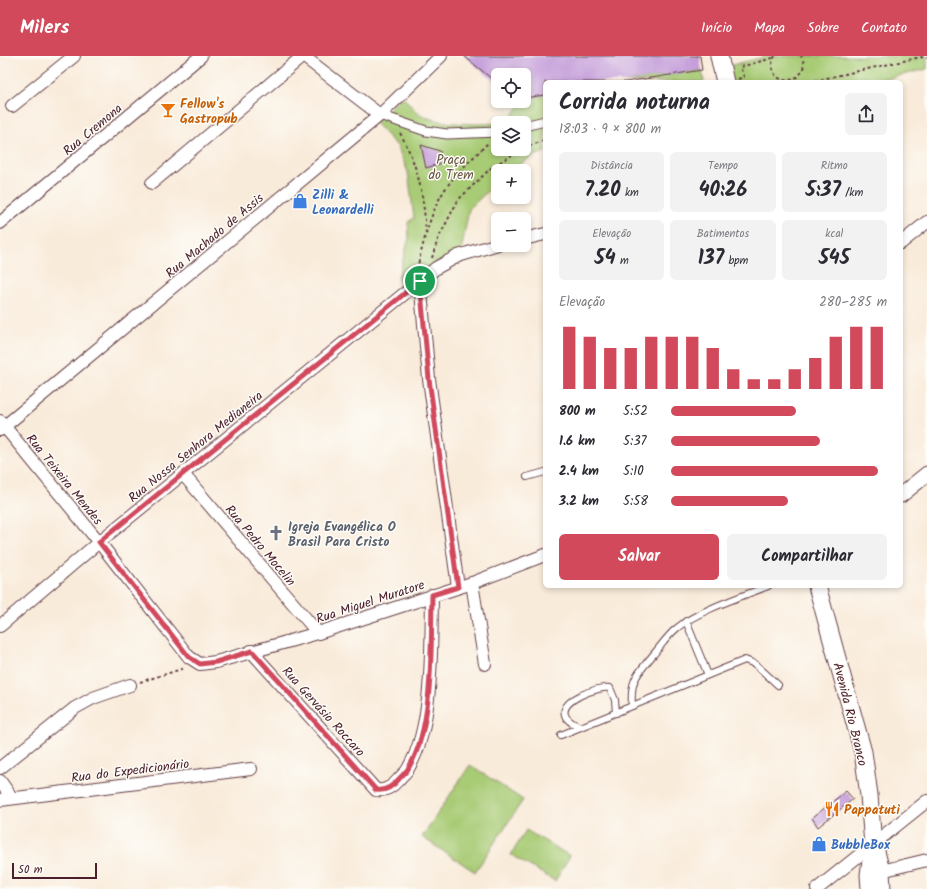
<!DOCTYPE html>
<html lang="pt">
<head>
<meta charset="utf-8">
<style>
  :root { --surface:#fff; --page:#f2f2f3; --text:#2b2b33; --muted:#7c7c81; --accent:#d1495b }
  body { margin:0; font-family:Kalam,sans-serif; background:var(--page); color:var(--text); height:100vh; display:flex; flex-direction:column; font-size:15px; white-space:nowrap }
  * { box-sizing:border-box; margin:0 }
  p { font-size:13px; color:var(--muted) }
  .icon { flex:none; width:22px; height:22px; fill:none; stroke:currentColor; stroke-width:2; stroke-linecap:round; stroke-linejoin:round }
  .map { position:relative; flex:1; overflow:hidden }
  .panel { position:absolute; left:543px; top:24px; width:360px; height:508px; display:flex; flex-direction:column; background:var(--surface); border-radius:6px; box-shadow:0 2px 6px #0003 }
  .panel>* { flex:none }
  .buttons { position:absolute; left:491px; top:12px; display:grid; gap:8px }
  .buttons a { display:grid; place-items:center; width:40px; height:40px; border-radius:6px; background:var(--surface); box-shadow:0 2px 6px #0003; font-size:20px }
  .scale { position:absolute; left:12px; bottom:10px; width:85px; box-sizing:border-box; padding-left:4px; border:2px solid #4a1f2b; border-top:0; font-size:11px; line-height:14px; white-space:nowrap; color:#4a1f2b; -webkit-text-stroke:3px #fdfcf7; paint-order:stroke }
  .pin { position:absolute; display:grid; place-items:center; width:34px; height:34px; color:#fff; margin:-17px; border:2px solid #fff; border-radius:50%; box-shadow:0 1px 4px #0007 }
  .round { display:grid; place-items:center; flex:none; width:42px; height:42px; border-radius:6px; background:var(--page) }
  .headline { display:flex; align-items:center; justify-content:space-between; height:68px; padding:0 16px }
  h1 { font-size:22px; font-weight:700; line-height:30px }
  .metrics { display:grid; grid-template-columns:repeat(3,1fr); gap:6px; height:68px; padding:4px 16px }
  .metrics div { display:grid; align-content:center; border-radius:6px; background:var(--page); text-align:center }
  .metrics b { font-size:20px; font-weight:700 }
  .metrics small { font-size:11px; font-weight:400 }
  .metrics p { font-size:11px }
  .chart { height:112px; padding:8px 16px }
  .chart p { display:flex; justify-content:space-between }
  .chart svg { width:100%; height:72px; margin-top:4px; stroke:var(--accent); stroke-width:6 }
  .cta { display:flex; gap:8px; margin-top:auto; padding:8px 16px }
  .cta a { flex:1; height:46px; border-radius:6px; background:var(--accent); color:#fff; font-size:16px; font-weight:700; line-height:46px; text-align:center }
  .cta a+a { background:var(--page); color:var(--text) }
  ul { padding:0 16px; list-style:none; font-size:13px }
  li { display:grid; grid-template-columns:64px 48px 1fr; align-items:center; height:30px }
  li i { height:10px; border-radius:5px; background:var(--accent) }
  header { display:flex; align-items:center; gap:24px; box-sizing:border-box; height:56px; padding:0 20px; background:var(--accent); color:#fff }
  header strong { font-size:19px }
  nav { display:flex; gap:22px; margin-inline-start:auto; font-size:14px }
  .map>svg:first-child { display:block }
  .green { fill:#a8cb75; stroke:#797550; fill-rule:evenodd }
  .building { fill:#c199d8 }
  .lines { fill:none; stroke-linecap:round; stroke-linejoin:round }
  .service-casing { stroke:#643e45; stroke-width:8 }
  .pedestrian-casing { stroke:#643e45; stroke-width:11 }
  .minor-casing { stroke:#643e45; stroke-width:14 }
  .tertiary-casing { stroke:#643e45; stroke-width:17 }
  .secondary-casing { stroke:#643e45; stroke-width:19 }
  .path { stroke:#643e45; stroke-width:2; stroke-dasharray:3 3; stroke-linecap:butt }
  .service { stroke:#fff; stroke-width:6 }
  .pedestrian { stroke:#fff; stroke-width:9 }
  .minor { stroke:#fff; stroke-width:12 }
  .tertiary { stroke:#fff; stroke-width:15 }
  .secondary { stroke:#fff; stroke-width:17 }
  .route-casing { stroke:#fff; stroke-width:8 }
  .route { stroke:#d1495b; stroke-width:5 }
  .labels { text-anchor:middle; stroke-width:3; stroke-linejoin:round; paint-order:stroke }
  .food-label { font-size:13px; font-weight:bold; fill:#c56008; stroke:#fdfcf7; text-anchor:start }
  .street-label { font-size:13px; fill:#4a1f2b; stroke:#fdfcf7 }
  .park-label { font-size:13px; fill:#665341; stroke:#fdfcf7 }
  .shop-label { font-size:13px; font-weight:bold; fill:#366cbe; stroke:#fdfcf7; text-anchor:start }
  .worship-label { font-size:13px; font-weight:bold; fill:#5b616d; stroke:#fdfcf7; text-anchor:start }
</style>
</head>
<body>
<header>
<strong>Milers</strong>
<nav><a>Início</a><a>Mapa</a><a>Sobre</a><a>Contato</a></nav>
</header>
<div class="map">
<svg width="927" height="833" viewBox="0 0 927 833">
  <rect width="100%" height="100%" fill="#fdfcf7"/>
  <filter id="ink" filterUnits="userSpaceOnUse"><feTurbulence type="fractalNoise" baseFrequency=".025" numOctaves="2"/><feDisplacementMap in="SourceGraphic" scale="8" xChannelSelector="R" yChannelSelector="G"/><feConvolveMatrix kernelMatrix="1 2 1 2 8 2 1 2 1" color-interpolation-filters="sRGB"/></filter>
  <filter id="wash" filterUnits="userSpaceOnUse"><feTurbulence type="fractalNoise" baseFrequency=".012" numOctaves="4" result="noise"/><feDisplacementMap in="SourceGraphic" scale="16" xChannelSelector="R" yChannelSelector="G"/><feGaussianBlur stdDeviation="0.9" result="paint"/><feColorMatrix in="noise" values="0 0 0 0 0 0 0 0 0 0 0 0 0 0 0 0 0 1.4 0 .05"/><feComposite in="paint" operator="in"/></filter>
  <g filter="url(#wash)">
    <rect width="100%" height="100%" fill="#f9ebda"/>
    <g class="green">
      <path d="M768 0H927V13L873 26H731L728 10Z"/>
      <path d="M702 14 704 26H625Z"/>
      <path d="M545 39V96L533 100 509 115H498V125L469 153 461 196 407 234 398 222 409 182 408 166 414 162 408 116 397 90 375 67 402 40C408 46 414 54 420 58 438 70 487 69 507 66L526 42ZM498 67H524V93H498Z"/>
      <path d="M470 709 523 744 475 816 422 781Z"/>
      <path d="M526 774 570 800 555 825 511 799Z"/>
    </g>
    <g id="blocks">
      <g class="building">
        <path d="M464 0H700L702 14 625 26H545V39L524 42V19H498V28Z"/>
        <path d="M421 89 440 95 442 107 426 112Z"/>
        <path d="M846 735 853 743 818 771 812 762Z"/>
      </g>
    </g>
  </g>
  <g filter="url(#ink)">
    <use href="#blocks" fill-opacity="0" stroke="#643e45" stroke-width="1"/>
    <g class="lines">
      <defs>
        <g id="service">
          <path d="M527 421 545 416"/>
          <path d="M686 565 708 619"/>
          <path d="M632 650C630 623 637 619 653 599 661 590 668 579 677 572 699 554 741 541 768 530"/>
          <path d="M580 671C574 668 567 665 565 659 560 644 598 630 610 632L615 644 616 657"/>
          <path d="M561 679 745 604 755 608 778 629"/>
        </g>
        <g id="pedestrian">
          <path d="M380 59 426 75 447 78 498 76"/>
          <path d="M524 70 545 65"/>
        </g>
        <g id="minor">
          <path d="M303 0 380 59"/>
          <path d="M12 50 74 0"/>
          <path d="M152 127 303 0"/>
          <path d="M0 167 201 0"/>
          <path d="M524 183 545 178"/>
          <path d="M901 187 927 166"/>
          <path d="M420 225 429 323 458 531"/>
          <path d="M0 365 99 486 189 601 200 608 216 606 318 577 472 527 545 499"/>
          <path d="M0 374 380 59 441 0"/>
          <path d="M183 418 318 577"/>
          <path d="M472 527 485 608"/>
          <path d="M0 570 99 486 436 212 458 200 498 188"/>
          <path d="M251 595 376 734C386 736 393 730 399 723 402 719 407 716 409 711 434 669 431 587 432 539"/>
          <path d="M0 712 75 652 93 642 130 629"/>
          <path d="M0 725 12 742"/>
          <path d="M0 744 251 713"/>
          <path d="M881 815 927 804"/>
          <path d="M817 833 927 745"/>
        </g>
        <path id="tertiary" d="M901 439 927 418"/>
        <g id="secondary">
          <path d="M719 0 725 26"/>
          <path d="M817 530 863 696 869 739 873 789 869 819 870 833"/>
          <path d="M876 796 881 815 882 833"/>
        </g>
      </defs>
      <use href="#service" class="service-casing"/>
      <use href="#pedestrian" class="pedestrian-casing"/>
      <use href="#minor" class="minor-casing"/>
      <use href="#tertiary" class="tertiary-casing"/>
      <use href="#secondary" class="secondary-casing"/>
      <g class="path">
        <path d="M775 0C772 5 771 10 773 15 782 35 813 19 801 0"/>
        <path d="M738 23 744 21 740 11 773 2"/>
        <path d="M809 26 921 1 927 2"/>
        <path d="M400 77C419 111 424 141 426 179"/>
        <path d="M524 92 545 84"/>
        <path d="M432 202 438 183 458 144 492 111 522 93"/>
        <path d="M417 213C422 192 430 158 441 140 452 120 472 103 488 87"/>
        <path d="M140 626 185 612"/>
      </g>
      <use href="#service" class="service"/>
      <use href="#pedestrian" class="pedestrian"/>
      <use href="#minor" class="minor"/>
      <use href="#tertiary" class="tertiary"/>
      <use href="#secondary" class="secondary"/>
    </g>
  </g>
  <g class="lines" filter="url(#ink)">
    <defs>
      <path id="route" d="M420 225 429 323 458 531 432 539C431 587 434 670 409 711 407 716 402 719 399 723 393 730 386 736 376 734L252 595 216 606 200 608 189 601 99 486Z"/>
    </defs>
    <use href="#route" class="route-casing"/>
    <use href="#route" class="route"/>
  </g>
  <defs>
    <symbol id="bar-bare" viewBox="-9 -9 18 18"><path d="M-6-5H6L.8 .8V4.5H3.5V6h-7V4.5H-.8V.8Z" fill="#e8710a" stroke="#fdfcf7" stroke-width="2.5" paint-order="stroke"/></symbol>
    <symbol id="shop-bare" viewBox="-9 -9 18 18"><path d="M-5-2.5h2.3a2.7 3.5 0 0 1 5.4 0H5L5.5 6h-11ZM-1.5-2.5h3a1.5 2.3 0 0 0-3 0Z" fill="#3f7fe0" stroke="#fdfcf7" stroke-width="2.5" paint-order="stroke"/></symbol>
    <symbol id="church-bare" viewBox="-9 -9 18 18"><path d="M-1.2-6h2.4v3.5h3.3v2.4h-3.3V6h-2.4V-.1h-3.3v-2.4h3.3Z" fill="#6b7280" stroke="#fdfcf7" stroke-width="2.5" paint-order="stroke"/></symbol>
    <symbol id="restaurant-bare" viewBox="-9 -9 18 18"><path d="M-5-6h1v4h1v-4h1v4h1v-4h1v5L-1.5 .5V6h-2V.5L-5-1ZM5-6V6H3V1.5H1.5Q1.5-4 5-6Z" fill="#e8710a" stroke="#fdfcf7" stroke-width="2.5" paint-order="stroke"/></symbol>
  </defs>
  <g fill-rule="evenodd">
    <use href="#bar-bare" x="157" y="43" width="22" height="22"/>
    <use href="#shop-bare" x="289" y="134" width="22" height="22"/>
    <use href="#church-bare" x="265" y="466" width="22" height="22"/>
    <use href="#restaurant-bare" x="821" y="742" width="22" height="22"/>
    <use href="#shop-bare" x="808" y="777" width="22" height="22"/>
  </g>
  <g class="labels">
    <g class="food-label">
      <text x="180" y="52">Fellow's<tspan x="180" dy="15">Gastropub</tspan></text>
      <text x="844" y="758">Pappatuti</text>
    </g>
    <g class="street-label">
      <text transform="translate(92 73) rotate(-40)" y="5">Rua Cremona</text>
      <text transform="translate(214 179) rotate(-40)" y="5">Rua Machado de Assis</text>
      <text transform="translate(195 390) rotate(-39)" y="5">Rua Nossa Senhora Medianeira</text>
      <text transform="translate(65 423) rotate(51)" y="5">Rua Teixeira Mendes</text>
      <text transform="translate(261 489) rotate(50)" y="5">Rua Pedro Mocelin</text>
      <text transform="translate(370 545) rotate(-18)" y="5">Rua Miguel Muratore</text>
      <text transform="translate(324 655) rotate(48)" y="5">Rua Gervásio Roccaro</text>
      <text transform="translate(851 658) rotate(76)" y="5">Avenida Rio Branco</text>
      <text transform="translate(130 714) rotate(-7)" y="5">Rua do Expedicionário</text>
    </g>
    <g class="park-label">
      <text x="451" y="108">Praça<tspan x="451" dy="15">do Trem</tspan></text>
    </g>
    <g class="shop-label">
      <text x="312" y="143">Zilli &amp;<tspan x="312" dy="15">Leonardelli</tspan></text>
      <text x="831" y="793">BubbleBox</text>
    </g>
    <g class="worship-label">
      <text x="288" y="475">Igreja Evangélica O<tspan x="288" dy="15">Brasil Para Cristo</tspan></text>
    </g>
  </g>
</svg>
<div class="buttons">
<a><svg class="icon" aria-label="locate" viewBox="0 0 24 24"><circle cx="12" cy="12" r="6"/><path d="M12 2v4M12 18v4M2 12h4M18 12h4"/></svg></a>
<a><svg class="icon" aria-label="layers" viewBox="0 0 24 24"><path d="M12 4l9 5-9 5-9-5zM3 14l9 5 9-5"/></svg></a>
<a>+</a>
<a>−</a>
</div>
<div class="scale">50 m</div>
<div class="pin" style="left:420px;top:225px;background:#1e9e55"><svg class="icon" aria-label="arrive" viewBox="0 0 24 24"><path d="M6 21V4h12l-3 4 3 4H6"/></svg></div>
<section class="panel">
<div class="headline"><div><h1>Corrida noturna</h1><p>18:03 · 9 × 800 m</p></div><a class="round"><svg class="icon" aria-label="share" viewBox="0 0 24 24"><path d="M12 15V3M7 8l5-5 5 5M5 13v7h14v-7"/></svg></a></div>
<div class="metrics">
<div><p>Distância</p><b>7.20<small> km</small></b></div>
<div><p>Tempo</p><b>40:26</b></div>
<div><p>Ritmo</p><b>5:37<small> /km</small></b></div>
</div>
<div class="metrics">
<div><p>Elevação</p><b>54<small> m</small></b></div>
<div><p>Batimentos</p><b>137<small> bpm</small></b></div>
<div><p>kcal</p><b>545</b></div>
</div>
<div class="chart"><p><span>Elevação</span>280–285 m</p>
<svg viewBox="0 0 160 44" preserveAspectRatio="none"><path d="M5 44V6M15 44V12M25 44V19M35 44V19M45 44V12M55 44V12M65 44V12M75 44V19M85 44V32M95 44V38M105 44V38M115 44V32M125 44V25M135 44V12M145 44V6M155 44V6"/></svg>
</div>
<ul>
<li><b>800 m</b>5:52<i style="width:58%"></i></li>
<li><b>1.6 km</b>5:37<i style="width:69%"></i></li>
<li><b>2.4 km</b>5:10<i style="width:96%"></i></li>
<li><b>3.2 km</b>5:58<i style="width:54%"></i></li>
</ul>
<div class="cta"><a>Salvar</a><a>Compartilhar</a></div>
</section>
</div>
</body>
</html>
